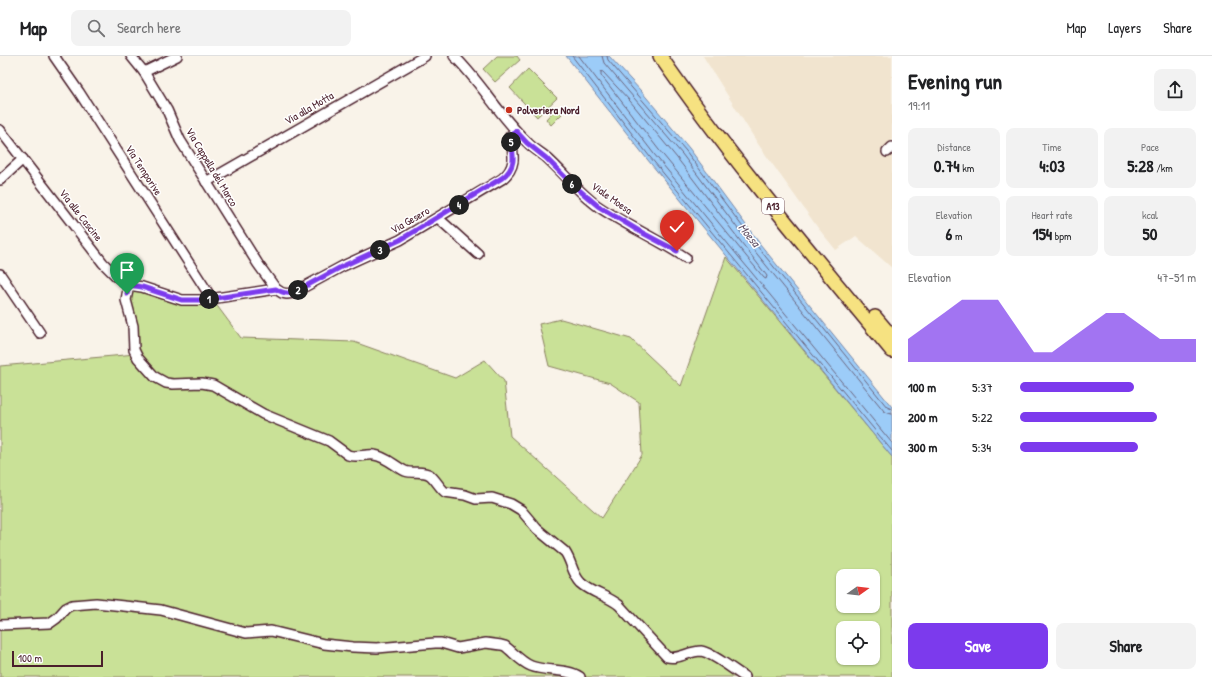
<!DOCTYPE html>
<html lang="en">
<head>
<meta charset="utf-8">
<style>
  :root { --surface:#fff; --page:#f2f2f2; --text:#202124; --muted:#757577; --line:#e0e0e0; --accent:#7c3aed }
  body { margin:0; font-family:"Patrick Hand",sans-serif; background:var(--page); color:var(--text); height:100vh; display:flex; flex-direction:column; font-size:15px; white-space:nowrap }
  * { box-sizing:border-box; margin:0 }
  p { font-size:13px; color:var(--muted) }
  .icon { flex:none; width:22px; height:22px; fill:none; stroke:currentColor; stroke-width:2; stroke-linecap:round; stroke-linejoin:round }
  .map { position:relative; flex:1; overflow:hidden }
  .details { display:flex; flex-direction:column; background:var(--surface); width:320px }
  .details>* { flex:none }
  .needle { width:26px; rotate:76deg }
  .fabs { position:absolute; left:836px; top:513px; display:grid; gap:8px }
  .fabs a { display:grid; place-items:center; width:44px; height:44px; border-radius:8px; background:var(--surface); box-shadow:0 1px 3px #0004; font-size:20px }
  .scale { position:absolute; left:12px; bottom:10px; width:91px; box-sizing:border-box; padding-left:4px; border:2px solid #4a1f2b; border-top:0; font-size:11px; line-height:14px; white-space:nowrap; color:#4a1f2b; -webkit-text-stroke:3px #fff; paint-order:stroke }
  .pin { position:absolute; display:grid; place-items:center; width:34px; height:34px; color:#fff; margin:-41px -17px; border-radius:50% 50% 50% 0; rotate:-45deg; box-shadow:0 0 4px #0007 }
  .pin .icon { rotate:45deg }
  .km { position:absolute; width:20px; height:20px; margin:-10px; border-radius:50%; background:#222; color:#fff; font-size:11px; line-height:20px; text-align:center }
  .round { display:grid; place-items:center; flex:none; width:42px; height:42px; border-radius:8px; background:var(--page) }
  .summary { display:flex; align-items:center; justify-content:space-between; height:68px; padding:0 16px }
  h1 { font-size:22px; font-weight:700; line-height:30px }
  .stats { display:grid; grid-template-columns:repeat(3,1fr); gap:6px; height:68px; padding:4px 16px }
  .stats div { display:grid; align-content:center; border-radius:8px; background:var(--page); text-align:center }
  .stats b { font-size:17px; font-weight:700 }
  .stats small { font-size:11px; font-weight:400 }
  .stats p { font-size:11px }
  .chart { height:112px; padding:8px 16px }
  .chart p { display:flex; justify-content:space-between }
  .chart svg { width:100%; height:72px; margin-top:4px; fill:var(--accent); opacity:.7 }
  .primary-button { display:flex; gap:8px; margin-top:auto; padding:8px 16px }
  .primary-button a { flex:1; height:46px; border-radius:8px; background:var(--accent); color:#fff; font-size:16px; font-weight:700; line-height:46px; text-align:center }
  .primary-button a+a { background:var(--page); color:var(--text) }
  ul { padding:0 16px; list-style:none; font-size:13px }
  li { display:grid; grid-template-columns:64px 48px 1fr; align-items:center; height:30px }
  li i { height:10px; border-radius:5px; background:var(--accent) }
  header { display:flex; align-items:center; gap:24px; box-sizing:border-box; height:56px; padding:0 20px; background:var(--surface); border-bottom:1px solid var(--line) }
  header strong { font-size:19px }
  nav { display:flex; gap:22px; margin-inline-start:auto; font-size:14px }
  .search { width:280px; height:36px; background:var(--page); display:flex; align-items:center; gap:10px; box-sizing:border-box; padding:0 14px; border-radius:8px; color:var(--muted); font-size:15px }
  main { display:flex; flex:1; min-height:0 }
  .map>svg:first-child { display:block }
  .built { fill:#f1e4cf }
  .green { fill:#c9e197; stroke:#8a8061; fill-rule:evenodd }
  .water { fill:#9cccf8; stroke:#7b87a6 }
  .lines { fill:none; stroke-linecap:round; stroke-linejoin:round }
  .shore { stroke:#6b647d; stroke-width:1 }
  .minor-casing { stroke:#4a1f2b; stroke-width:12 }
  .highway-casing { stroke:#4a1f2b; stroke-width:16 }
  .minor { stroke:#fff; stroke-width:9 }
  .highway { stroke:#f6e281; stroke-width:13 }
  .route-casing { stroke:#fff; stroke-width:8 }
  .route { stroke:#7c3aed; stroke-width:5 }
  .poi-dot { fill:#c8321e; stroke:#fff; stroke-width:1.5 }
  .labels { text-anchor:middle; stroke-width:3; stroke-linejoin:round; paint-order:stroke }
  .shield { fill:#fff; stroke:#80626b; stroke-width:1 }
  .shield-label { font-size:10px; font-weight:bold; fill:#4a1f2b }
  .street-label { font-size:11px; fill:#4a1f2b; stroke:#fff }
  .poi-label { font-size:11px; font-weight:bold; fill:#4a1f2b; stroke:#fff; text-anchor:start }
  .water-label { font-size:12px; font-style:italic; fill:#635368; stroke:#fff }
</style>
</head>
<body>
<header>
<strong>Map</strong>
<div class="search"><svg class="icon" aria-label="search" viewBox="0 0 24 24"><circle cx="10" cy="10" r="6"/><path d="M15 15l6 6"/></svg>Search here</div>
<nav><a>Map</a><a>Layers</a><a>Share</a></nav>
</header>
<main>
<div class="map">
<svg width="892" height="621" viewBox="0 0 892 621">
  <rect width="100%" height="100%" fill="#f9f3e9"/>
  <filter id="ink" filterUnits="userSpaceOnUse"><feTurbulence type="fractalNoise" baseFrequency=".025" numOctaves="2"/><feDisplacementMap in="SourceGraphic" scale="8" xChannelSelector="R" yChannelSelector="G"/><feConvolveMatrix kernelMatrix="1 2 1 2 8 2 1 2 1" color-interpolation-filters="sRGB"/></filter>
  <g filter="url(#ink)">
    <path class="built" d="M703 0H892V212L856 180 836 194 818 172 758 88Z"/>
    <g class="green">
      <path d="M497 0H517L520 4 495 26 483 13Z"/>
      <path d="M528 13 557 42 537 61 510 32Z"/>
      <path d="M556 52 562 58 551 69 546 63Z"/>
      <path d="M726 201 892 401V621H0V310L136 298 129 229 182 244 212 243 241 282 354 286 455 322 485 304 504 325 510 380 602 462 642 399 639 346 610 327 549 310 539 268 561 263 631 283 681 330ZM843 520H873V550H843ZM843 572H873V602H843Z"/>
    </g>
    <path class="water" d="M566 0H609L641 35 689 92 760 188 892 351V401L647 103Z"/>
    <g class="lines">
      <g class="shore">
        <path d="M572 0 650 101 892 395"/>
        <path d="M579 0 654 98 892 387"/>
        <path d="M602 0 604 7 682 98 753 193 884 355 888 357 892 358"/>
        <path d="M607 0 608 4 686 95 757 190 887 351 892 353"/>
        <path d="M603 16 630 45 677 102 767 220 766 223 764 222 659 94 601 19V16Z"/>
      </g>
      <defs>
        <g id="minor">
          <path d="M54 0 79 36 212 243"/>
          <path d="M131 0 144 16 167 54 180 84 258 208 276 233 282 237 287 238 293 237 343 210 400 184 502 123C518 110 513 97 510 80L516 75"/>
          <path d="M454 0C481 26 500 61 527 86 532 92 540 96 546 101 564 117 579 137 599 151 627 170 658 183 686 202"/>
          <path d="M144 16 177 0"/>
          <path d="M0 74 103 207 116 220 129 229 142 231 182 244H203L276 233"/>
          <path d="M887 96 892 91"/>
          <path d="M0 124 23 103"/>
          <path d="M206 126 425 0"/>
          <path d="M438 162 478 198"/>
          <path d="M0 218 40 277"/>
          <path d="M129 229 126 244 133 270 134 294 138 302 155 321 166 327 173 328 202 327 213 329 263 358 329 385 348 399C356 402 365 398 374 399 385 400 395 410 405 415 413 418 423 414 430 419 436 424 439 431 445 436L465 439 476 443 492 442 511 448 521 454 537 473 565 496C572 506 572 518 581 527 592 537 608 540 619 549L667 601C678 604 689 595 701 595 711 596 735 615 745 621"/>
          <path d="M0 569 50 567 57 562 66 552 72 549 96 547 161 554 246 577 271 575 324 588 353 591 377 592 435 587H441L458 592 486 587 501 589 505 590C514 597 521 606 531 610 546 616 567 612 580 621"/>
        </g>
        <g id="highway">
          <path d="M660 0C731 103 813 199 892 295"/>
          <path d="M875 261 892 281"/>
        </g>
      </defs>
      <use href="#minor" class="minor-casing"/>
      <use href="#highway" class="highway-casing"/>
      <use href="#minor" class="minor"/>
      <use href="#highway" class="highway"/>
    </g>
  </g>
  <g class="lines" filter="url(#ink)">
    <defs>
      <path id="route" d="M127 238 129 229 142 231 182 244H203L276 233C282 237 286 238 293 237L343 210 400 184 502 122C518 110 513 97 510 80L516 75 527 87 546 102 572 128 598 150 639 175 677 195"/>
    </defs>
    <use href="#route" class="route-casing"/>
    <use href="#route" class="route"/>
  </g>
  <circle class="poi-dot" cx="509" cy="54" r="4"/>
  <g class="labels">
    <rect class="shield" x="762" y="142" width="22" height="16" rx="3"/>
    <g class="shield-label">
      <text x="773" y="154">A13</text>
    </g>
    <g class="street-label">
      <text transform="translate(309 52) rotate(-30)" y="4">Via alla Motta</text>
      <text transform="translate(212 111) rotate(59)" y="4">Via Cappella del Marco</text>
      <text transform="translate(144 114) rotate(57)" y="4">Via Temporive</text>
      <text transform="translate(612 142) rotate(35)" y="4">Viale Moesa</text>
      <text transform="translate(81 159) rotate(52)" y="4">Via alle Cascine</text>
      <text transform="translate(410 164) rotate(-30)" y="4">Via Gesero</text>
    </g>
    <g class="poi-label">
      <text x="517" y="58">Polveriera Nord</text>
    </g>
    <g class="water-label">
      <text transform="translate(749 179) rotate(51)" y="4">Moesa</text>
    </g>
  </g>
</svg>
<div class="fabs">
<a><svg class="needle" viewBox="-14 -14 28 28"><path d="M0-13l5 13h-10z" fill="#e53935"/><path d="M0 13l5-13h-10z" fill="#757577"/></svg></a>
<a><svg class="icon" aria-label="locate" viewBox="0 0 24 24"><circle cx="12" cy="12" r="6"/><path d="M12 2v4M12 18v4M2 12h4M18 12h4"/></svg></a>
</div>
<div class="scale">100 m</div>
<div class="pin" style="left:127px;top:238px;background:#1e9e55"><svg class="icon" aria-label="arrive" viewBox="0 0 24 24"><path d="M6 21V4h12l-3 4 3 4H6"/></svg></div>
<div class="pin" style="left:677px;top:195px;background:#d93025"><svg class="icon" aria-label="check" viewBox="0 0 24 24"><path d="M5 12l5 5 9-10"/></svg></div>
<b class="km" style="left:209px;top:243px">1</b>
<b class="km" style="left:298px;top:234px">2</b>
<b class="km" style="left:380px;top:194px">3</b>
<b class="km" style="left:459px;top:149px">4</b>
<b class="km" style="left:511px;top:86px">5</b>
<b class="km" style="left:572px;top:128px">6</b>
</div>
<section class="details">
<div class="summary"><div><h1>Evening run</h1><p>19:11</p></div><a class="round"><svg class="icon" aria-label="share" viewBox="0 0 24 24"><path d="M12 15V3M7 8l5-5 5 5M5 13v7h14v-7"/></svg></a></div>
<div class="stats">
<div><p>Distance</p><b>0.74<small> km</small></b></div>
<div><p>Time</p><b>4:03</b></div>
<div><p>Pace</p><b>5:28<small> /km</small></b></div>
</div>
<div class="stats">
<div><p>Elevation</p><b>6<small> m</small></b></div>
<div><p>Heart rate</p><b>154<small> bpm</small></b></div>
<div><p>kcal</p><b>50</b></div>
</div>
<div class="chart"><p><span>Elevation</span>47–51 m</p>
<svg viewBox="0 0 160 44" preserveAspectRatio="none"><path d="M0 44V30L10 22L20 14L30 6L40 6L50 6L60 22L70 38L80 38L90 30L100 22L110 14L120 14L130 22L140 30L150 30L160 30V44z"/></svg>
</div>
<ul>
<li><b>100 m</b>5:37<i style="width:65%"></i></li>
<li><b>200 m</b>5:22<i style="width:78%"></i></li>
<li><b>300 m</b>5:34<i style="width:67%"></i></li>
</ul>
<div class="primary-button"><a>Save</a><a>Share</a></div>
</section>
</main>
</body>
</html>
